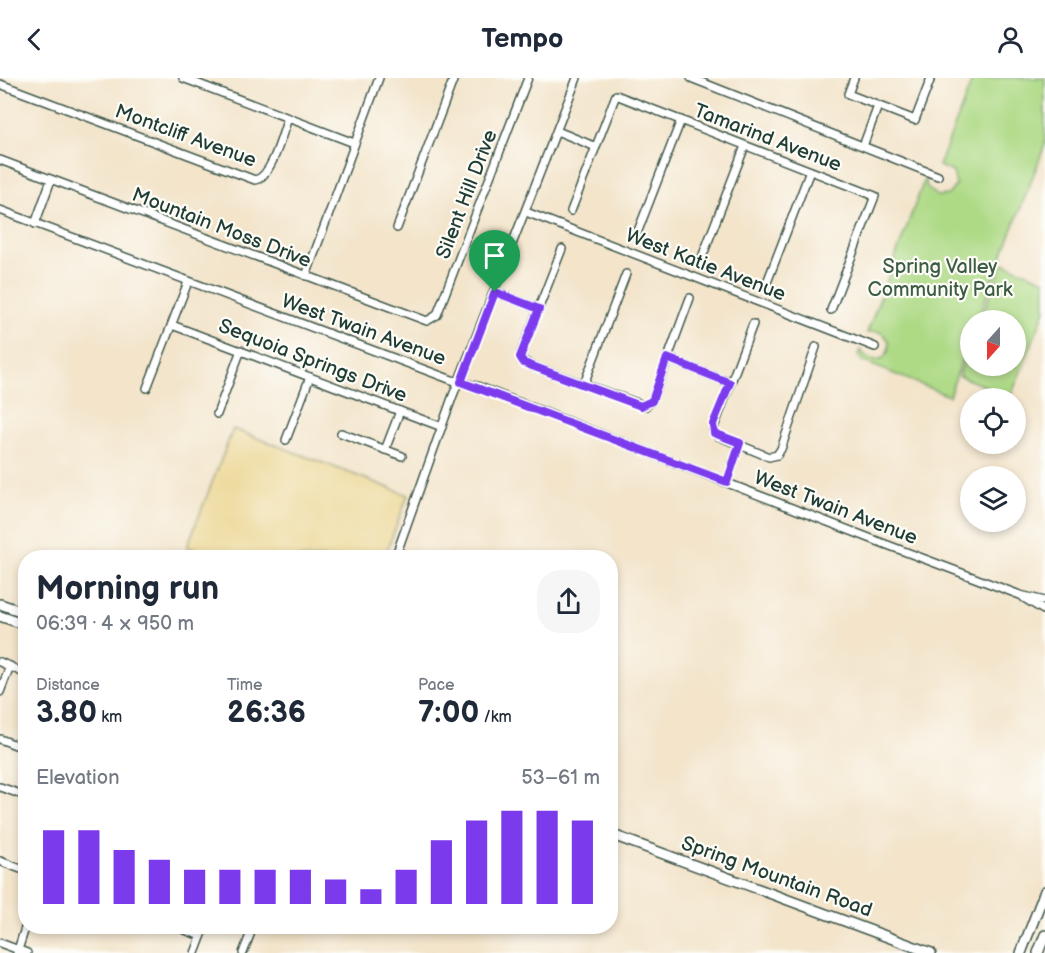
<!DOCTYPE html>
<html lang="en">
<head>
<meta charset="utf-8">
<style>
  :root { --surface:#fff; --page:#f6f6f7; --text:#1f2937; --muted:#747a83; --accent:#7c3aed }
  body { margin:0; font-family:"Balsamiq Sans",sans-serif; background:var(--page); color:var(--text); height:100vh; display:flex; flex-direction:column; font-size:22px; white-space:nowrap }
  * { box-sizing:border-box; margin:0 }
  p { font-size:20px; color:var(--muted) }
  .icon { flex:none; width:33px; height:33px; fill:none; stroke:currentColor; stroke-width:2; stroke-linecap:round; stroke-linejoin:round }
  .map { position:relative; flex:1; overflow:hidden }
  .drawer { position:absolute; left:18px; top:472px; width:600px; height:384px; display:flex; flex-direction:column; background:var(--surface); border-radius:24px; box-shadow:0 3px 9px #0003 }
  .drawer>* { flex:none }
  .needle { width:39px; rotate:201deg }
  .controls { position:absolute; left:960px; top:232px; display:grid; gap:12px }
  .controls a { display:grid; place-items:center; width:66px; height:66px; border-radius:50%; background:var(--surface); box-shadow:0 3px 9px #0003; font-size:30px }
  .pin { position:absolute; display:grid; place-items:center; width:51px; height:51px; color:#fff; margin:-62px -26px; border-radius:50% 50% 50% 0; rotate:-45deg; box-shadow:0 0 6px #0007 }
  .pin .icon { rotate:45deg }
  .round { display:grid; place-items:center; flex:none; width:63px; height:63px; border-radius:24px; background:var(--page) }
  .headline { display:flex; align-items:center; justify-content:space-between; height:102px; padding:0 18px }
  h1 { font-size:33px; font-weight:700; line-height:45px }
  .figures { display:grid; grid-template-columns:repeat(3,1fr); gap:9px; height:102px; padding:6px 18px }
  .figures div { display:grid; align-content:center }
  .figures b { font-size:30px; font-weight:700 }
  .figures small { font-size:16px; font-weight:400 }
  .figures p { font-size:16px }
  .chart { height:168px; padding:12px 18px }
  .chart p { display:flex; justify-content:space-between }
  .chart svg { width:100%; height:108px; margin-top:6px; stroke:var(--accent); stroke-width:6 }
  header { display:flex; justify-content:space-between; align-items:center; height:78px; padding:0 18px; background:var(--surface); font-size:27px; font-weight:700 }
  .map>svg:first-child { display:block }
  .green { fill:#aeda86; stroke:#668c5d; stroke-width:1.5 }
  .sand { fill:#eeda9e; stroke:#868c69; stroke-width:1.5 }
  .lines { fill:none; stroke-linecap:round; stroke-linejoin:round }
  .minor-casing { stroke:#3f564a; stroke-width:10 }
  .major-casing { stroke:#3f564a; stroke-width:12 }
  .minor { stroke:#fff; stroke-width:7 }
  .major { stroke:#fff; stroke-width:9 }
  .route-casing { stroke:#fff; stroke-width:12 }
  .route { stroke:#7c3aed; stroke-width:8 }
  .labels { text-anchor:middle; stroke-width:4.5; stroke-linejoin:round; paint-order:stroke }
  .street-label { font-size:20px; fill:#1f3d34; stroke:#fdfcf7 }
  .park-label { font-size:20px; fill:#3c5c44; stroke:#fdfcf7 }
</style>
</head>
<body>
<header><svg class="icon" aria-label="back" viewBox="0 0 24 24"><path d="M15 5l-7 7 7 7"/></svg>Tempo<svg class="icon" aria-label="person" viewBox="0 0 24 24"><circle cx="12" cy="8" r="4"/><path d="M4 21q1-7 8-7t8 7"/></svg></header>
<div class="map">
<svg width="1045" height="875" viewBox="0 0 1045 875">
  <rect width="100%" height="100%" fill="#fdfcf7"/>
  <filter id="ink" filterUnits="userSpaceOnUse"><feTurbulence type="fractalNoise" baseFrequency=".0167" numOctaves="2"/><feDisplacementMap in="SourceGraphic" scale="12" xChannelSelector="R" yChannelSelector="G"/><feConvolveMatrix kernelMatrix="1 2 1 2 8 2 1 2 1" color-interpolation-filters="sRGB"/></filter>
  <filter id="wash" filterUnits="userSpaceOnUse"><feTurbulence type="fractalNoise" baseFrequency=".008" numOctaves="4" result="noise"/><feDisplacementMap in="SourceGraphic" scale="24" xChannelSelector="R" yChannelSelector="G"/><feGaussianBlur stdDeviation="1.35" result="paint"/><feColorMatrix in="noise" values="0 0 0 0 0 0 0 0 0 0 0 0 0 0 0 0 0 1.4 0 .05"/><feComposite in="paint" operator="in"/></filter>
  <g filter="url(#wash)">
    <rect width="100%" height="100%" fill="#f3e4ca"/>
    <g class="green">
      <path d="M973 0H1045V67L977 243H970V260L949 318 862 283 858 277 860 272C870 287 890 285 889 264 884 254 878 252 867 255L925 100 927 110 937 118 948 117 956 107 953 94 939 88Z"/>
      <path d="M1003 185 1045 202V232L1011 318 959 298 970 268V288H1016V243H980Z"/>
    </g>
    <path class="sand" d="M233 351 408 417 384 480H217L187 469Z"/>
  </g>
  <g filter="url(#ink)">
    <g class="lines">
      <defs>
        <g id="minor">
          <path d="M183 0 354 65"/>
          <path d="M691 0 938 98"/>
          <path d="M854 0 848 16 915 42 931 0"/>
          <path d="M0 6 255 102C272 99 282 56 288 40"/>
          <path d="M557 53 596 69"/>
          <path d="M863 68 878 28"/>
          <path d="M0 82 427 243 437 237 528 0"/>
          <path d="M0 132 452 302 477 308 877 463 1020 517 1045 523"/>
          <path d="M571 133 616 17 875 118 831 232"/>
          <path d="M526 134 875 269"/>
          <path d="M35 146 51 102"/>
          <path d="M397 150 454 0"/>
          <path d="M636 158 681 42"/>
          <path d="M562 171 521 275 522 282 532 288 646 328 652 323 690 220"/>
          <path d="M701 182 745 68"/>
          <path d="M306 198 379 0"/>
          <path d="M766 207 810 93"/>
          <path d="M495 214 539 231"/>
          <path d="M753 246 713 352 718 358 769 379 777 377 781 371 816 269"/>
          <path d="M172 247 442 349"/>
          <path d="M667 280 730 305"/>
          <path d="M584 306 626 196"/>
          <path d="M147 310 188 204"/>
          <path d="M217 336 241 272"/>
          <path d="M341 355 402 378"/>
          <path d="M286 362 310 299"/>
          <path d="M385 372 400 333"/>
          <path d="M727 404 740 365"/>
          <path d="M395 480 452 320 577 0"/>
          <path d="M1024 520 1045 533"/>
          <path d="M0 584 26 596"/>
          <path d="M0 614 10 588"/>
          <path d="M0 661 26 671"/>
          <path d="M0 709 26 718"/>
          <path d="M0 783 26 793"/>
          <path d="M177 849 201 858"/>
          <path d="M0 865 27 875"/>
          <path d="M17 875 26 847"/>
          <path d="M195 875 205 849"/>
          <path d="M243 875 253 849"/>
        </g>
        <g id="major">
          <path d="M0 526 26 535"/>
          <path d="M0 538 26 547"/>
          <path d="M610 756 931 875"/>
          <path d="M1021 875 1045 813"/>
          <path d="M1038 875 1045 857"/>
        </g>
      </defs>
      <use href="#minor" class="minor-casing"/>
      <use href="#major" class="major-casing"/>
      <use href="#minor" class="minor"/>
      <use href="#major" class="major"/>
    </g>
  </g>
  <g class="lines" filter="url(#ink)">
    <defs>
      <path id="route" d="M495 214 539 231 520 279 524 285 532 288 641 328 652 323 667 280 730 305 713 346 714 355 740 365 727 404 461 304Z"/>
    </defs>
    <use href="#route" class="route-casing"/>
    <use href="#route" class="route"/>
  </g>
  <g class="labels">
    <g class="street-label">
      <text transform="translate(186 57) rotate(20)" y="7">Montcliff Avenue</text>
      <text transform="translate(768 59) rotate(21)" y="7">Tamarind Avenue</text>
      <text transform="translate(466 116) rotate(-69)" y="7">Silent Hill Drive</text>
      <text transform="translate(222 149) rotate(21)" y="7">Mountain Moss Drive</text>
      <text transform="translate(706 186) rotate(21)" y="7">West Katie Avenue</text>
      <text transform="translate(364 251) rotate(20)" y="7">West Twain Avenue</text>
      <text transform="translate(313 282) rotate(21)" y="7">Sequoia Springs Drive</text>
      <text transform="translate(836 429) rotate(21)" y="7">West Twain Avenue</text>
      <text transform="translate(777 798) rotate(20)" y="7">Spring Mountain Road</text>
    </g>
    <g class="park-label">
      <text x="940" y="195">Spring Valley<tspan x="940" dy="23">Community Park</tspan></text>
    </g>
  </g>
</svg>
<div class="controls">
<a><svg class="needle" viewBox="-14 -14 28 28"><path d="M0-13l5 13h-10z" fill="#e53935"/><path d="M0 13l5-13h-10z" fill="#747a83"/></svg></a>
<a><svg class="icon" aria-label="locate" viewBox="0 0 24 24"><circle cx="12" cy="12" r="6"/><path d="M12 2v4M12 18v4M2 12h4M18 12h4"/></svg></a>
<a><svg class="icon" aria-label="layers" viewBox="0 0 24 24"><path d="M12 4l9 5-9 5-9-5zM3 14l9 5 9-5"/></svg></a>
</div>
<div class="pin" style="left:495px;top:214px;background:#1e9e55"><svg class="icon" aria-label="arrive" viewBox="0 0 24 24"><path d="M6 21V4h12l-3 4 3 4H6"/></svg></div>
<section class="drawer">
<div class="headline"><div><h1>Morning run</h1><p>06:39 · 4 × 950 m</p></div><a class="round"><svg class="icon" aria-label="share" viewBox="0 0 24 24"><path d="M12 15V3M7 8l5-5 5 5M5 13v7h14v-7"/></svg></a></div>
<div class="figures">
<div><p>Distance</p><b>3.80<small> km</small></b></div>
<div><p>Time</p><b>26:36</b></div>
<div><p>Pace</p><b>7:00<small> /km</small></b></div>
</div>
<div class="chart"><p><span>Elevation</span>53–61 m</p>
<svg viewBox="0 0 160 44" preserveAspectRatio="none"><path d="M5 44V14M15 44V14M25 44V22M35 44V26M45 44V30M55 44V30M65 44V30M75 44V30M85 44V34M95 44V38M105 44V30M115 44V18M125 44V10M135 44V6M145 44V6M155 44V10"/></svg>
</div>
</section>
</div>
</body>
</html>
